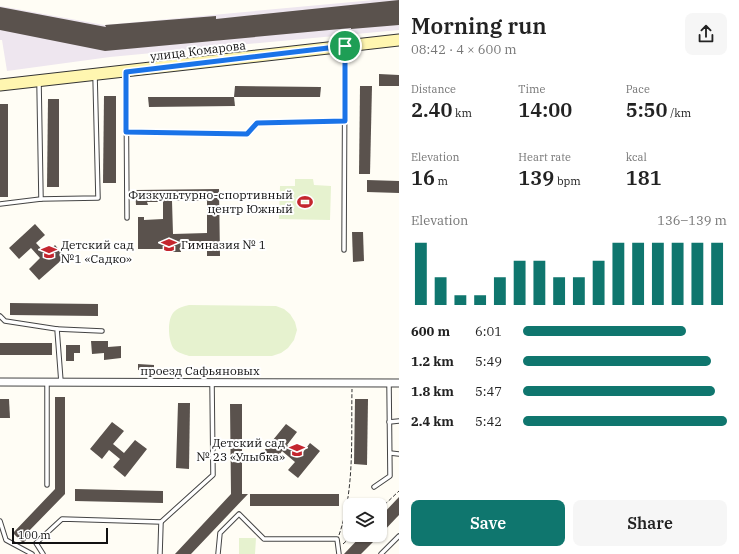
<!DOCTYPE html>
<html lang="en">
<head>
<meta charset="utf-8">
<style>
  :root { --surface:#fff; --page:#f6f6f6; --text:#222; --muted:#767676; --accent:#0f766e }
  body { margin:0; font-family:"IBM Plex Serif",serif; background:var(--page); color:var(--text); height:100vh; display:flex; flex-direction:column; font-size:15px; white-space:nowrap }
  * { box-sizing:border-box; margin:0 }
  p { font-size:13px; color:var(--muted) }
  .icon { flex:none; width:22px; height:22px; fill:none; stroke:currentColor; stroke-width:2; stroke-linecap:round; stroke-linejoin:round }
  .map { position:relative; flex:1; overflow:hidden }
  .panel { display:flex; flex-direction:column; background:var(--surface); width:340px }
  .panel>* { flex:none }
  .controls { position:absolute; left:343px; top:498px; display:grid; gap:8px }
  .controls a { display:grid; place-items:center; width:44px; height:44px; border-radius:8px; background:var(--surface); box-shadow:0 1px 3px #0004; font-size:20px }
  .scale { position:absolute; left:12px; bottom:10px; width:96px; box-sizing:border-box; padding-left:4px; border:2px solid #111; border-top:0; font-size:11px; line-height:14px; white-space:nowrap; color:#111; -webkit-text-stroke:3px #fff; paint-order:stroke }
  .pin { position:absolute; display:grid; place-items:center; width:34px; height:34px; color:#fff; margin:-17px; border:2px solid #fff; border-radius:50%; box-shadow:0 1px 4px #0007 }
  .round { display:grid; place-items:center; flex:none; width:42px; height:42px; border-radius:8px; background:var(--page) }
  .headline { display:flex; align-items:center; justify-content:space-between; height:68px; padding:0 12px }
  h1 { font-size:22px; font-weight:600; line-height:30px }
  .metrics { display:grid; grid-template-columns:repeat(3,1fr); gap:6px; height:68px; padding:4px 12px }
  .metrics div { display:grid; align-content:center }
  .metrics b { font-size:20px; font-weight:600 }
  .metrics small { font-size:11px; font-weight:400 }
  .metrics p { font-size:11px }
  .chart { height:112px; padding:8px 12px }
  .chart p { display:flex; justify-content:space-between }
  .chart svg { width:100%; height:72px; margin-top:4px; stroke:var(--accent); stroke-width:6 }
  .cta { display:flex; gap:8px; margin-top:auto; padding:8px 12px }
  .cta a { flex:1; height:46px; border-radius:8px; background:var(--accent); color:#fff; font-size:16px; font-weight:600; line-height:46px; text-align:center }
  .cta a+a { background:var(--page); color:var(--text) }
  ul { padding:0 12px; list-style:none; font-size:13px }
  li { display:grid; grid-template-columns:64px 48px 1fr; align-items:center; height:30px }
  li i { height:10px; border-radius:5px; background:var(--accent) }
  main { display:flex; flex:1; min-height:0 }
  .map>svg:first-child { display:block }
  .industrial { fill:#eee6ef }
  .pitch { fill:#e6f2cf }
  .building { fill:#5a524d; fill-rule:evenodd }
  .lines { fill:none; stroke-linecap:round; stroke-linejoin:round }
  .lane-casing { stroke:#444; stroke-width:5.5 }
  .street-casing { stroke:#444; stroke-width:9 }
  .secondary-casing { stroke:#333; stroke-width:13 }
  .path { stroke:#333; stroke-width:1; stroke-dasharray:4 2; stroke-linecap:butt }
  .lane { stroke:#fff; stroke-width:3.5 }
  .street { stroke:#fff; stroke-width:7 }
  .secondary { stroke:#fff6b0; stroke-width:11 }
  .route-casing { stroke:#fff; stroke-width:8 }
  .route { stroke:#1a73e8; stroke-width:5 }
  .labels { text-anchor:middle; stroke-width:4; stroke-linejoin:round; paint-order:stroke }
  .street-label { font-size:12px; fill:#111; stroke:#fff }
  .poi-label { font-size:12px; fill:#111; stroke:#fff; text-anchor:end }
</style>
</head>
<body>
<main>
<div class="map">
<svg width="399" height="554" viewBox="0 0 399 554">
  <rect width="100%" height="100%" fill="#fffdf5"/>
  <path class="industrial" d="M374 0H399V30L110 57 7 71 2 40H0V6L104 25Z"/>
  <g class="pitch">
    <path d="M295 179H313L314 185 331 186 330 220 279 219 280 186H295Z"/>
    <path d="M189 305 276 306 284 309 290 314 295 322 297 330 294 340 288 348 281 353 272 356H189C184 354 178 353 174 349 168 341 167 321 173 313 177 308 184 306 189 305Z"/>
    <path d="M239 538H256L255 554H239Z"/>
  </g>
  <g class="building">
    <path d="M399 0V25L351 29V28L105 51 0 30V7L106 27 105 25 216 16V19Z"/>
    <path d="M379 74 399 75V86H379Z"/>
    <path d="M235 86 321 87 320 97H234Z"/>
    <path d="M360 86H372L370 174H359Z"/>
    <path d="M104 96H116V183H103Z"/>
    <path d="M148 97H234L235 106 149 107Z"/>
    <path d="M48 99H59V187H47Z"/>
    <rect x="0" y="104" width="8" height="93"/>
    <path d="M367 180 399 181V193L367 192Z"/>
    <path d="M219 189 220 256H207V243H181V252H173V249H138V217H144V220L163 219V202H147L148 205H136L135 190ZM172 201H207V233L173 234Z"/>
    <path d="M35 224 45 235 36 243 46 254 55 245 65 257 39 280 29 269 40 258 31 248 19 259 9 248Z"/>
    <path d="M352 232H363L364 261 353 262Z"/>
    <path d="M10 303 98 304V316L10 315Z"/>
    <path d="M91 341H108V347L121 346V358L104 360V353L92 354Z"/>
    <rect x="0" y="343" width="52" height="12"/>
    <path d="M66 345H80V353H74V361H66Z"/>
    <path d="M138 364 154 365V371L138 370Z"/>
    <path d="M55 397H65V494L27 533 30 536 23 543 13 533 55 489Z"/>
    <path d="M0 399H9L10 418H0Z"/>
    <path d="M355 399H368L367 465 354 464Z"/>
    <path d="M178 403H190L189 469 176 468Z"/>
    <path d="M230 404H242V494H248L191 554H175L231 494Z"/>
    <path d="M112 422 124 431 113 444 124 453 135 440 147 449 125 477 113 467 120 459 109 450 102 459 90 449Z"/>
    <path d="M286 424 297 432 287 445 300 456 310 443 320 451 298 478 288 470 295 462 282 451 276 460 264 451Z"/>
    <path d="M75 489 163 491V503L75 501Z"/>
    <rect x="250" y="494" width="89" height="12"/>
    <path d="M399 497V515L380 535V517Z"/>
    <path d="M362 535H380L361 554H344Z"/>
  </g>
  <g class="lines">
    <defs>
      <g id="lane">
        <path d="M126 72 127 218"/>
        <path d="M39 82 41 199"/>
        <path d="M126 132 247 134 257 123 345 121"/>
        <path d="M0 204 41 199 98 198 95 75"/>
        <path d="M344 250 345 47"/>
        <path d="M0 316 5 321 57 329 61 382"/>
        <path d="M57 329 102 331"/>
        <path d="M47 382V485"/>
        <path d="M389 422 399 421"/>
        <path d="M390 453 399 454"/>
        <path d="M374 487 390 476 389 383"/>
        <path d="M0 521 6 540 32 554"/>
        <path d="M161 522 213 475 212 382"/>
        <path d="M43 554 36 543 62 519 161 522 160 554"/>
        <path d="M218 554 220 533 239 514 264 539H337L339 554"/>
        <path d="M381 554 399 536"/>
      </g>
      <path id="street" d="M0 382 399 383"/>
      <path id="secondary" d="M0 85 399 40"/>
    </defs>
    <use href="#lane" class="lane-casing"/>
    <use href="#street" class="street-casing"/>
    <use href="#secondary" class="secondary-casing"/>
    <g class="path">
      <path d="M380 509 399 491"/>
      <path d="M339 535C355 489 351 437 352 389"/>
      <path d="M343 544 353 535"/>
    </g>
    <use href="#lane" class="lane"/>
    <use href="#street" class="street"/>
    <use href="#secondary" class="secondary"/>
  </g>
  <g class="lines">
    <defs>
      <path id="route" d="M345 46V121L257 123 247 134 126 132V72Z"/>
    </defs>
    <use href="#route" class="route-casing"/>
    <use href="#route" class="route"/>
  </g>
  <defs>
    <symbol id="stadium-bare" viewBox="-9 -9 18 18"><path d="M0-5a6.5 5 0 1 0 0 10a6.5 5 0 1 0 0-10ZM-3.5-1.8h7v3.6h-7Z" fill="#c4262e" stroke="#fff" stroke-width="2.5" paint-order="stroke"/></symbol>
    <symbol id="school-bare" viewBox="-9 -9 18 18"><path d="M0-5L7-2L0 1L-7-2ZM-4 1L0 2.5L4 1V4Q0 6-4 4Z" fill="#c4262e" stroke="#fff" stroke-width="2.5" paint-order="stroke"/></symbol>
  </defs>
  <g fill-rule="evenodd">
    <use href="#stadium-bare" x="294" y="191" width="22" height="22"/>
    <use href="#school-bare" x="158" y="234" width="22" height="22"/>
    <use href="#school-bare" x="38" y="241" width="22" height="22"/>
    <use href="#school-bare" x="286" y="439" width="22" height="22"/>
  </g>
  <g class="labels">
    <g class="street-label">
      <text transform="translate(198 51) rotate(-7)" y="4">улица Комарова</text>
      <text x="200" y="375">проезд Сафьяновых</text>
    </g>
    <g class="poi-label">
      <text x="293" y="199">Физкультурно-спортивный<tspan x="293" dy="14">центр Южный</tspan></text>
      <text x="61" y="249" text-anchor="start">Детский сад<tspan x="61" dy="14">№1 «Cадко»</tspan></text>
      <text x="181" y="249" text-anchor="start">Гимназия № 1</text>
      <text x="285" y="447">Детский сад<tspan x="285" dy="14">№ 23 «Улыбка»</tspan></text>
    </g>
  </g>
</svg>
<div class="controls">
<a><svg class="icon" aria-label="layers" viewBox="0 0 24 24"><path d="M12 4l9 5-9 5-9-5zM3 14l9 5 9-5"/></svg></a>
</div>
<div class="scale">100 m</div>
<div class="pin" style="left:345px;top:46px;background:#1e9e55"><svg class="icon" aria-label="arrive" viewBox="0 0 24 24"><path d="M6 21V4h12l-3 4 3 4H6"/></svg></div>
</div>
<section class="panel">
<div class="headline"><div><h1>Morning run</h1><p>08:42 · 4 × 600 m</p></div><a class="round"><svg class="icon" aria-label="share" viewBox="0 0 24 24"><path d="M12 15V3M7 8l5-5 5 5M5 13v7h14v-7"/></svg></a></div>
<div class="metrics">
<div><p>Distance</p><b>2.40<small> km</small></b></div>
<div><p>Time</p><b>14:00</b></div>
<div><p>Pace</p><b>5:50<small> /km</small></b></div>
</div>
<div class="metrics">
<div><p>Elevation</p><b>16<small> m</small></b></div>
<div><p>Heart rate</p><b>139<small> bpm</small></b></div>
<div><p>kcal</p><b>181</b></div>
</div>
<div class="chart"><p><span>Elevation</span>136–139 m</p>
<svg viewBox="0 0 160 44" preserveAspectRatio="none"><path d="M5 44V6M15 44V27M25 44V38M35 44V38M45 44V27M55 44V17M65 44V17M75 44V27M85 44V27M95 44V17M105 44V6M115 44V6M125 44V6M135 44V6M145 44V6M155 44V6"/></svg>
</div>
<ul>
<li><b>600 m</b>6:01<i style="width:80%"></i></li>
<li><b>1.2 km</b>5:49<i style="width:92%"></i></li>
<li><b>1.8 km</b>5:47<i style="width:94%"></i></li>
<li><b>2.4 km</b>5:42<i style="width:100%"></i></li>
</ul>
<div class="cta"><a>Save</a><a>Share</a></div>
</section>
</main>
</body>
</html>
